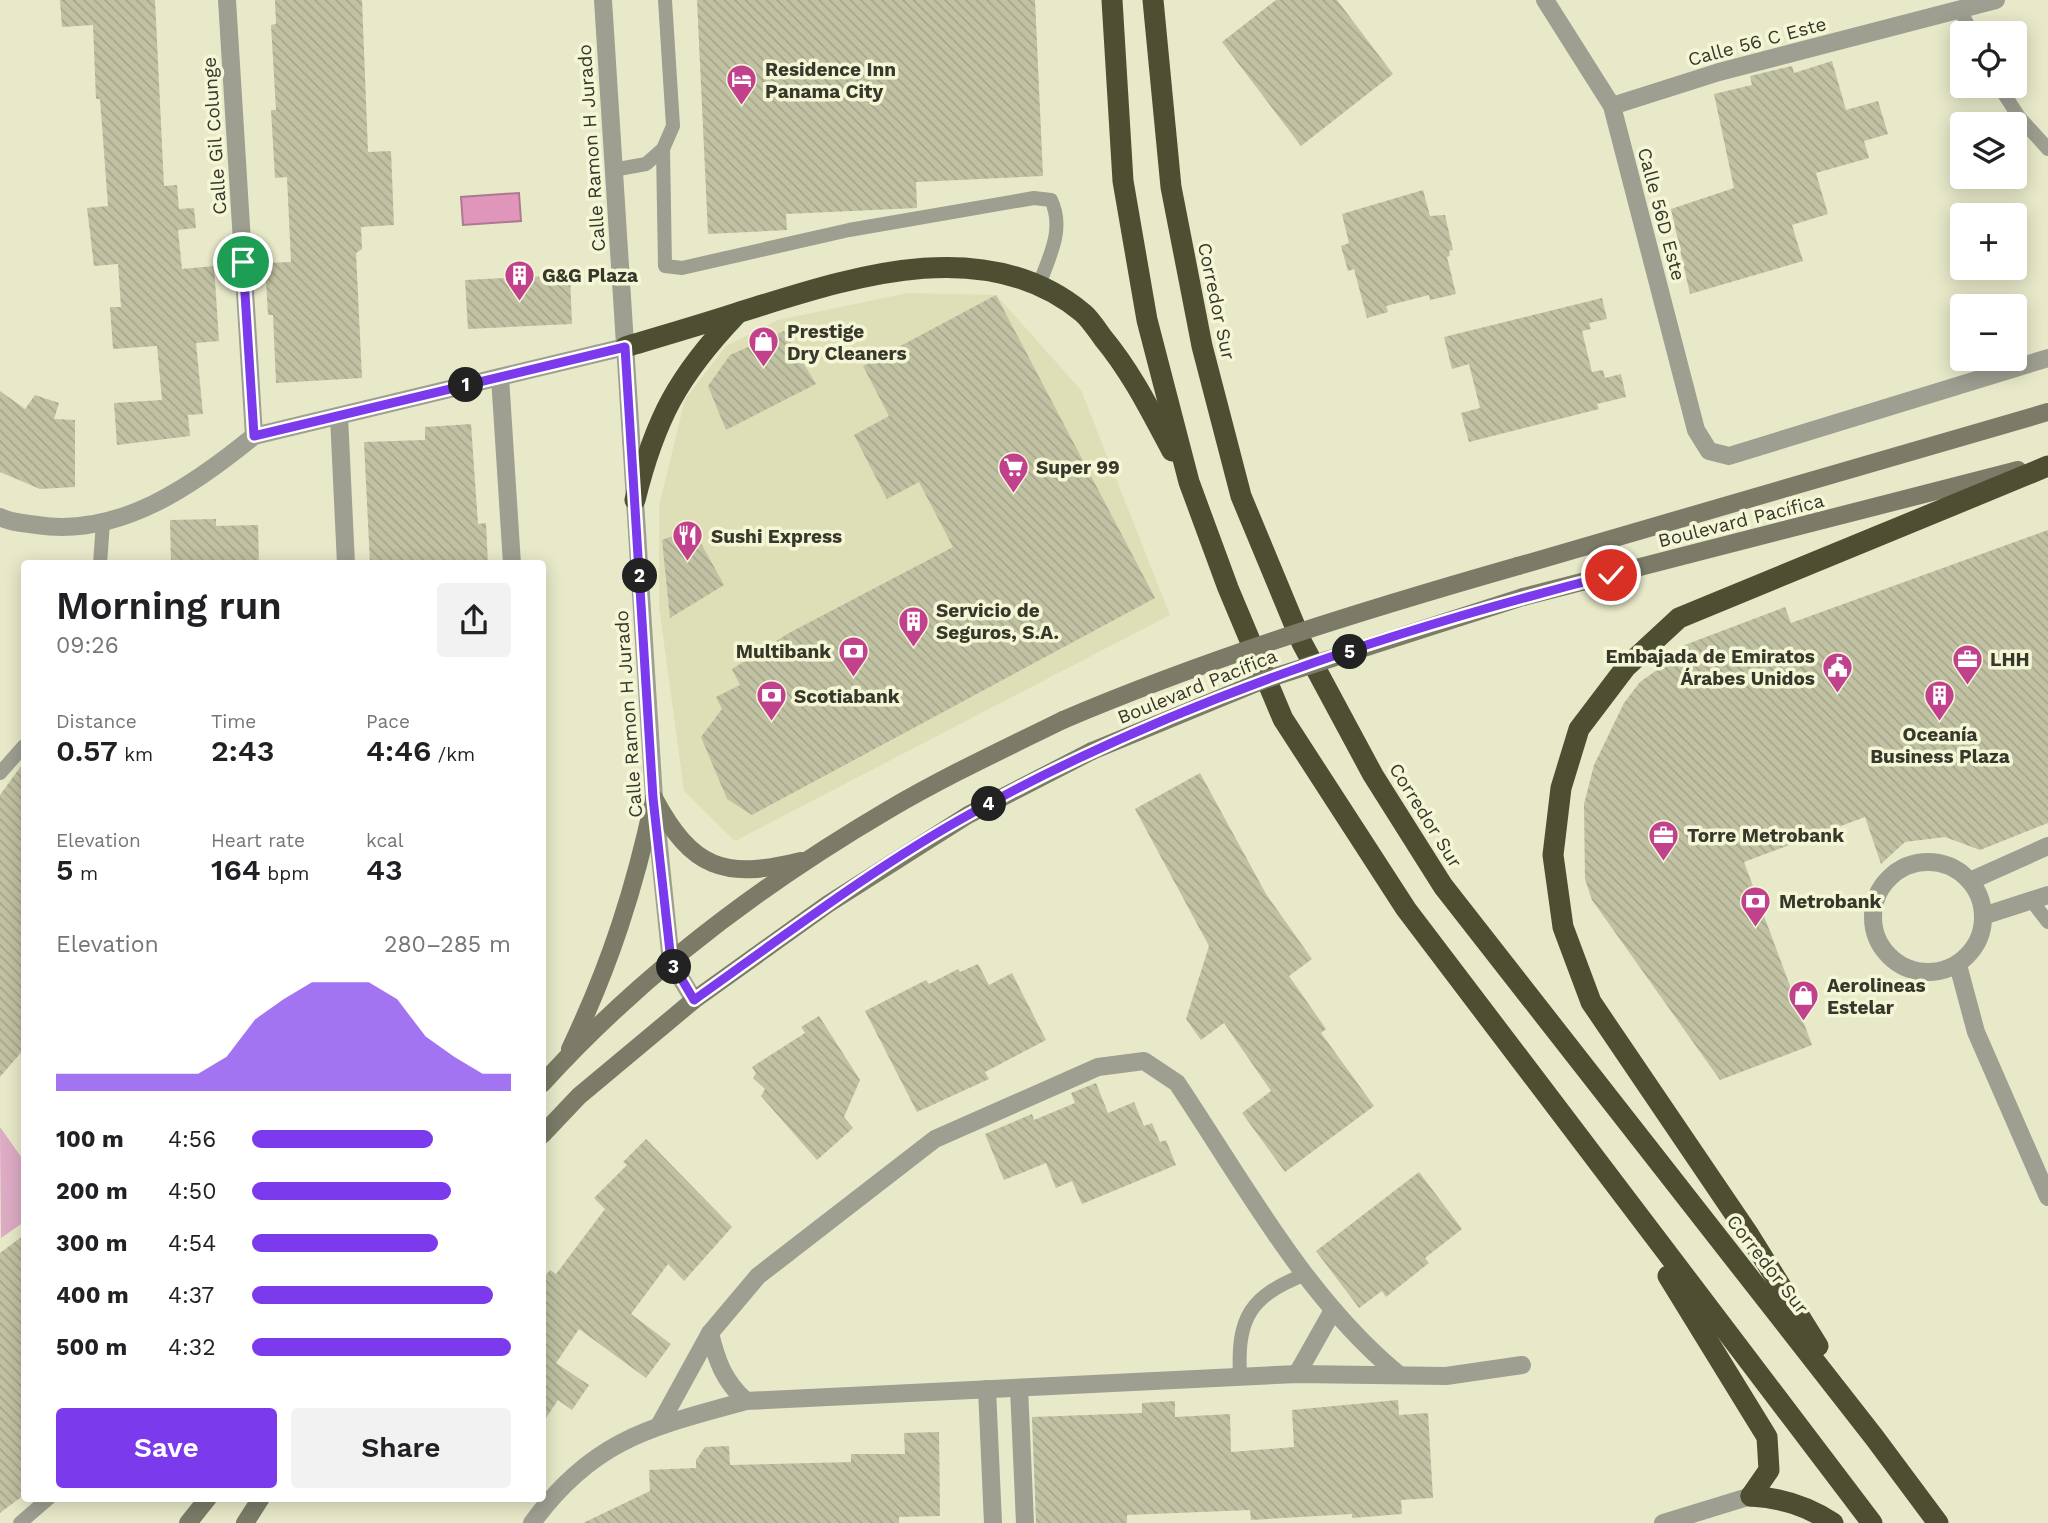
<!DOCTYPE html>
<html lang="en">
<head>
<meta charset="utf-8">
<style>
  :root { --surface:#fff; --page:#f2f2f2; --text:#202124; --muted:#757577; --accent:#7c3aed }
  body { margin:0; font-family:"Work Sans",sans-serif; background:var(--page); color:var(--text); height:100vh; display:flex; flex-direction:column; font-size:26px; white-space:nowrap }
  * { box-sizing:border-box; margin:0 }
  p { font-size:23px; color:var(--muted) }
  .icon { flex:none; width:38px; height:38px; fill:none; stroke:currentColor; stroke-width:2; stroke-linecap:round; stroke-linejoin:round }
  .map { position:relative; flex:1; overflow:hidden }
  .sheet { position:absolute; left:21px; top:560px; width:525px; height:942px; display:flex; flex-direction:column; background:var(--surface); border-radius:7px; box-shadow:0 4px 18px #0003 }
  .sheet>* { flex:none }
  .fabs { position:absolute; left:1950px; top:21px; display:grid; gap:14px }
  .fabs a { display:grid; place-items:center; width:77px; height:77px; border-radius:7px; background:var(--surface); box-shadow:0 4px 18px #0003; font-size:35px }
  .pin { position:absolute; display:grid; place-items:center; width:60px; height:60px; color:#fff; margin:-30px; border:4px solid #fff; border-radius:50%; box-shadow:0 2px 7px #0007 }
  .km { position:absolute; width:35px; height:35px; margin:-18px; border-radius:50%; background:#222; color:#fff; font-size:19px; line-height:35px; text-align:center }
  .round { display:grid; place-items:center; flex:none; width:74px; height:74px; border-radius:7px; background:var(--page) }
  .head { display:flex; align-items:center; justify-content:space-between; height:119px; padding:0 35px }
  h1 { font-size:38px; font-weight:600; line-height:52px }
  .stats { display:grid; grid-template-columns:repeat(3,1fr); gap:10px; height:119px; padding:7px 35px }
  .stats div { display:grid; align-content:center }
  .stats b { font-size:30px; font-weight:600 }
  .stats small { font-size:19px; font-weight:400 }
  .stats p { font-size:19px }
  .chart { height:196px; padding:14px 35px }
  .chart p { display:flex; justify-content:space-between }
  .chart svg { width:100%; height:126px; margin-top:7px; fill:var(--accent); opacity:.7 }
  .cta { display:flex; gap:14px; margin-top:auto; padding:14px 35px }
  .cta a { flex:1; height:80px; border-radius:7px; background:var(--accent); color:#fff; font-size:28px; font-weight:600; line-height:80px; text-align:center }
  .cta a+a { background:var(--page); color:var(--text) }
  ul { padding:0 35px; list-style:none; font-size:23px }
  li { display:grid; grid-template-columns:112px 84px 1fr; align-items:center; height:52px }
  li i { height:18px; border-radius:9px; background:var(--accent) }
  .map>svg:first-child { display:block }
  .built { fill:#dedfb7 }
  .garden { fill:#ddabc4 }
  .water { fill:#e095bb; stroke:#ad7990; stroke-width:2 }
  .building { fill:url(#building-back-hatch) }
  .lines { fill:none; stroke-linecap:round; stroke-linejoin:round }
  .lane { stroke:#9e9e91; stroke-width:14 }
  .street { stroke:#9e9e91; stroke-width:18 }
  .secondary { stroke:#7b7b68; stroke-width:18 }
  .highway { stroke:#4e4e33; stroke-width:21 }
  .secondary-bridge { stroke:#7b7b68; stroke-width:18 }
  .route-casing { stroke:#fff; stroke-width:14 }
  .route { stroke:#7c3aed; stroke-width:9 }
  .labels { text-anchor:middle; stroke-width:7; stroke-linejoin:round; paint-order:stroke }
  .street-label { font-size:19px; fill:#37372b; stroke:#f5f6d6 }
  .poi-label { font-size:19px; font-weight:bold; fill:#37372b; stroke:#f5f6d6; text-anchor:start }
</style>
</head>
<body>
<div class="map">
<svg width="2048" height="1523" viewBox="0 0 2048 1523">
  <defs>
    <pattern id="building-back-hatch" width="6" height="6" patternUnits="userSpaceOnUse" patternTransform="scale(1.75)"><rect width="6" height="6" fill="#c1c1a3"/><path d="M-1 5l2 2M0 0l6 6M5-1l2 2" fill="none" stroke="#a6a68c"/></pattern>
  </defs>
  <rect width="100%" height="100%" fill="#e8e9c9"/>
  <path class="built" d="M908 293 996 295 1081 390 1170 615 735 841 684 791 659 606V506L685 399 726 346 778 320Z"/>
  <path class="garden" d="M0 1127 24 1161V1222L1 1238Z"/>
  <path class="water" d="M519 193 521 221 463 225 461 197Z"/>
  <g class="building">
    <path d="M60 0H155L164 186 177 185 179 209 194 208 196 228 178 230 182 269 214 266 219 341 196 343 203 414 188 415 190 436 117 445 114 403 162 400 157 346 113 349 110 307H121L118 264 94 266 87 208 108 206 100 99H96L93 25 62 27Z"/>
    <path d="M275 0H362L368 152 391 151 394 225 361 227 362 249 356 253 362 378 276 383 273 315H268L265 263 291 262 287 177 275 178 271 110H276L271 25 276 24Z"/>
    <path d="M697 0H1035L1043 176 916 182 917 208 786 214 787 230 708 234Z"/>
    <path d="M1276 0H1337L1393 74 1301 146 1222 42Z"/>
    <path d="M1832 61 1846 110 1878 101 1888 134 1864 141 1869 158 1816 173 1828 214 1792 225 1803 261 1690 294 1671 209 1734 188 1714 94 1752 85 1750 76 1792 66 1794 73Z"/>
    <path d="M1423 190 1430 216 1445 215 1453 250 1449 251 1450 256 1447 257 1456 294 1430 300 1429 295 1386 306 1388 312 1367 318 1354 269 1348 271 1341 246 1349 243 1342 214Z"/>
    <path d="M570 275 572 324 468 329 465 280Z"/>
    <path d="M996 295 1155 598 752 815 727 799 701 737 722 709 716 697 740 685 732 669 789 633 953 547 919 482 887 499 854 435 889 416 863 366Z"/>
    <path d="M1602 298 1607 319 1589 323 1591 329 1582 331 1592 372 1603 370 1605 378 1621 374 1626 397 1597 404 1599 409 1469 442 1461 413 1480 408 1469 364 1452 369 1444 337Z"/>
    <path d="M784 331 816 384 726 430 708 386 730 355Z"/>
    <path d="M0 391 25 409 35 395 59 403 54 419 75 420V487L40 489 0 472Z"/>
    <path d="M471 424 478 524 486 523 488 564H370L364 442 425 440V427Z"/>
    <path d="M216 519V526L258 525 259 564H171L170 520Z"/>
    <path d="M693 529 724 585 670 618 662 540Z"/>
    <path d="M2048 530V823L1980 850 1945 837 1905 842 1881 864 1865 817 1744 862 1812 1045 1720 1080 1592 900 1585 879 1584 804 1594 765 1624 703 1640 682 1684 651 1682 646 1785 607 1791 623Z"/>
    <path d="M24 762V1049L0 1077V795Z"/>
    <path d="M1200 773 1266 894 1312 959 1289 976 1326 1029 1321 1033 1374 1106 1285 1172 1242 1113 1271 1091 1224 1023 1201 1040 1186 1019 1209 946 1135 809Z"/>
    <path d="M978 964 989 985 1012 973 1046 1040 985 1072 989 1079 917 1112 865 1011 926 980 929 984 958 969 960 972Z"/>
    <path d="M819 1016 860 1080 844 1117 853 1128 817 1160 761 1096 765 1089 753 1078 756 1073 752 1067 805 1033 801 1027Z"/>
    <path d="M1096 1083 1108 1113 1134 1102 1144 1126 1152 1123 1160 1142 1166 1140 1176 1165 1082 1204 1072 1181 1056 1188 1046 1163 1004 1180 985 1134 1032 1114 1034 1120 1075 1103 1071 1093Z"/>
    <path d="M646 1139 732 1227 684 1281 668 1264 631 1314 671 1344 646 1378 579 1329 556 1363 589 1385 572 1410 558 1400 542 1424V1280L550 1270 556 1274 605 1209 594 1198 627 1165 623 1162Z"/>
    <path d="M1419 1172 1462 1229 1425 1258 1429 1263 1386 1297 1382 1291 1359 1308 1316 1251Z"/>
    <path d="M24 1235V1495L0 1513V1253Z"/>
    <path d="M1398 1400 1399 1415 1428 1413 1433 1498 1401 1500 1402 1514 1352 1518V1514L1251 1520 1250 1510 1127 1515V1523H1036L1032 1417 1142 1413V1403L1175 1401V1417L1230 1414 1231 1452 1294 1447 1292 1410Z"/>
    <path d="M939 1432 940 1516 899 1517V1523H583L650 1491 649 1470 696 1468V1460L705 1447 729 1446 730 1465 851 1462V1454H905L904 1433Z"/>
  </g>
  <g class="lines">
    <g class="lane">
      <path d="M665 0 673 126 663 149 665 266 682 268 849 230 1034 198 1051 200C1065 229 1049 257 1039 285"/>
      <path d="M1960 10 1972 33"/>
      <path d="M1999 86 2019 117 2048 149"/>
      <path d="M613 170 646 164 663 149"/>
      <path d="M100 564 103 522"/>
      <path d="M0 773 24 746"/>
      <path d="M2031 900 2048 922"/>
      <path d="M1240 1376C1237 1317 1250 1296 1306 1274"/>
      <path d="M20 1523 49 1498"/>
    </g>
    <g class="street">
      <path d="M227 0 254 436"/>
      <path d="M603 0 654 798 671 962 694 1000"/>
      <path d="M1545 0 1612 106 1696 430 1709 451 1729 456 2048 358"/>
      <path d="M1612 106 1719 72 1996 0"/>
      <path d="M500 377 512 564"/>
      <path d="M339 416 346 564"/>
      <path d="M0 517C11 523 24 523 37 525 119 538 194 485 254 436L625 347"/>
      <circle cx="1928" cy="917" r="55"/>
      <path d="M1970 881 2048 846"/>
      <path d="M1983 916 2048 895"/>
      <path d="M1958 965 1976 1032 2048 1197"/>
      <path d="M710 1333C717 1362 724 1381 746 1401"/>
      <path d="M1297 1374 1332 1312"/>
      <path d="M1019 1388 1025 1523"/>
      <path d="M987 1389 993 1523"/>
      <path d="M660 1424 710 1333 758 1276 935 1139 1098 1067 1144 1061 1177 1083C1244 1183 1305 1297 1398 1374"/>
      <path d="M532 1523C593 1439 651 1427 746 1401L1297 1374 1446 1376 1522 1365"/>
      <path d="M1663 1523 1751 1496"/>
    </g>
    <g class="secondary">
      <path d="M1518 566 2048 412"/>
      <path d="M1523 597 2018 470"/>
      <path d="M654 798C692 869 724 880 801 861"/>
      <path d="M570 1049C610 965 635 888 654 798"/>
      <path d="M542 1084C640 976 762 884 888 810 944 777 1004 749 1063 720"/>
      <path d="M542 1135 579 1096 694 1000 828 904 968 815 1092 751"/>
      <path d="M188 1523 208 1498"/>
      <path d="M245 1523 261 1498"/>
    </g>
    <g class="highway">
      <path d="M1112 0 1123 181 1147 320 1189 482 1228 588 1283 719 1406 909 1872 1523"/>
      <path d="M1153 0 1171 187 1202 346 1241 496 1302 643 1373 775 1443 886 1874 1437 1938 1523"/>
      <path d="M625 347C662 336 700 325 737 313 847 279 983 230 1083 313 1091 320 1097 330 1103 338 1132 373 1151 412 1172 451"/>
      <path d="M635 500C655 419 678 376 736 315"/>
      <path d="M1668 1276 1767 1437 1769 1470 1751 1496"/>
      <path d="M1818 1346 1749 1235 1591 1002 1563 927 1553 855 1561 788 1579 729 1626 667 1679 618 2048 466"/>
      <path d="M1751 1496C1782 1498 1807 1506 1833 1523"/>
    </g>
    <g class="secondary-bridge">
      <path d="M1063 720C1211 657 1364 610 1518 566"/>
      <path d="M1092 751 1264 680 1523 597"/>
    </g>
  </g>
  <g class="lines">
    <defs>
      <path id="route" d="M243 262 254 436 625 347 653 798 671 961 694 1000C784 936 873 868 970 814 1169 703 1390 631 1611 575"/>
    </defs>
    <use href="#route" class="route-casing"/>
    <use href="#route" class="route"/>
  </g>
  <defs>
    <symbol id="hotel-pin" viewBox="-11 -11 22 30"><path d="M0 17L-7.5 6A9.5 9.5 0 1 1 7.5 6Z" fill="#c1418c" stroke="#f5f6d6"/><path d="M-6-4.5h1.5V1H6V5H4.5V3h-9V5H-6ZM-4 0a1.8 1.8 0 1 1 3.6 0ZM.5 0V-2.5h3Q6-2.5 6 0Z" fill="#fff"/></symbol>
    <symbol id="building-pin" viewBox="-11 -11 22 30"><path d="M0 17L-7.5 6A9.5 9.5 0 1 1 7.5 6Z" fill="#c1418c" stroke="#f5f6d6"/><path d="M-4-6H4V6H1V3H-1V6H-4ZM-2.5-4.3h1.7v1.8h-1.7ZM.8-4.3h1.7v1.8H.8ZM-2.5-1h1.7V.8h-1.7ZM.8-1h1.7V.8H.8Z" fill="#fff"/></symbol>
    <symbol id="shop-pin" viewBox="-11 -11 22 30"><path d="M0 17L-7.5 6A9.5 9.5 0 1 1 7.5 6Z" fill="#c1418c" stroke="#f5f6d6"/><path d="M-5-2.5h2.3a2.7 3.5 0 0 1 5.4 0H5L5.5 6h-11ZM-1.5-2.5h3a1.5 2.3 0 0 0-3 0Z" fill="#fff"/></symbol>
    <symbol id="supermarket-pin" viewBox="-11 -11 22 30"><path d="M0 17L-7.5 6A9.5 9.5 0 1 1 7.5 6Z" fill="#c1418c" stroke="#f5f6d6"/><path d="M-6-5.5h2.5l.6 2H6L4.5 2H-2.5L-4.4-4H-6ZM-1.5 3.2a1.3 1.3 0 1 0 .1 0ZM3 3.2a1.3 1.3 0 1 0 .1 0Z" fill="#fff"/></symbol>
    <symbol id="restaurant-pin" viewBox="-11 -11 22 30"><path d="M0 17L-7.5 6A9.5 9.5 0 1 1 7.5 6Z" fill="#c1418c" stroke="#f5f6d6"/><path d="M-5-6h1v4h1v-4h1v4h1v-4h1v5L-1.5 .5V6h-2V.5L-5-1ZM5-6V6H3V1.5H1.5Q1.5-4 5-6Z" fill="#fff"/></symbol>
    <symbol id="bank-pin" viewBox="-11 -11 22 30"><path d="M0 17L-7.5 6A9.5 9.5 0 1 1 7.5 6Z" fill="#c1418c" stroke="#f5f6d6"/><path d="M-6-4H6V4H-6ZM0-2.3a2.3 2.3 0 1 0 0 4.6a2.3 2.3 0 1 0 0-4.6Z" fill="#fff"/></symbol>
    <symbol id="office-pin" viewBox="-11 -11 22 30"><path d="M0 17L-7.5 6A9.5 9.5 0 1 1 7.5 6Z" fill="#c1418c" stroke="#f5f6d6"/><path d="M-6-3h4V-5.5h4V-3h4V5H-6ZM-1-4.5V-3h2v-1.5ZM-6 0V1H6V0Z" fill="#fff"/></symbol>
    <symbol id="civic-pin" viewBox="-11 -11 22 30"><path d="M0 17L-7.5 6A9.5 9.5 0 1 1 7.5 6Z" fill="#c1418c" stroke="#f5f6d6"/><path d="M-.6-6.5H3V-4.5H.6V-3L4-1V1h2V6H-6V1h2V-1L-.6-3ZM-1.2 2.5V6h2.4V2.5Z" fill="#fff"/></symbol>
  </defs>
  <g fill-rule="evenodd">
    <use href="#hotel-pin" x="724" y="62" width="35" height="47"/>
    <use href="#building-pin" x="502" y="258" width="35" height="47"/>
    <use href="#shop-pin" x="746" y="324" width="35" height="47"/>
    <use href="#supermarket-pin" x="996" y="450" width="35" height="47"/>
    <use href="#restaurant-pin" x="670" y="518" width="35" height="47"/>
    <use href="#building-pin" x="896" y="604" width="35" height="47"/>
    <use href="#bank-pin" x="836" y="634" width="35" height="47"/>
    <use href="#office-pin" x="1950" y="642" width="35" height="47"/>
    <use href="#civic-pin" x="1820" y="650" width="35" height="47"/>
    <use href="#building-pin" x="1922" y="678" width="35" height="47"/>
    <use href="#bank-pin" x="754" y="678" width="35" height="47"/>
    <use href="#office-pin" x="1646" y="818" width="35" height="47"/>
    <use href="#bank-pin" x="1738" y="884" width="35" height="47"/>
    <use href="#shop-pin" x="1786" y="978" width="35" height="47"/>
  </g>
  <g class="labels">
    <g class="street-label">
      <text transform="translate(1757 41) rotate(-15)" y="7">Calle 56 C Este</text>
      <text transform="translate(214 136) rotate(-94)" y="7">Calle Gil Colunge</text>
      <text transform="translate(591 148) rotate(-94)" y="7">Calle Ramon H Jurado</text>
      <text transform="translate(1662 214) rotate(75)" y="7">Calle 56D Este</text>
      <text transform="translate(1217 301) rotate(78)" y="7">Corredor Sur</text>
      <text transform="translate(1741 520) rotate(-14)" y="7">Boulevard Pacífica</text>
      <text transform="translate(1197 686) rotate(-22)" y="7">Boulevard Pacífica</text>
      <text transform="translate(628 714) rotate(-94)" y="7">Calle Ramon H Jurado</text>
      <text transform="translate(1426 815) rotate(58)" y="7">Corredor Sur</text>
      <text transform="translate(1768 1264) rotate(52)" y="7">Corredor Sur</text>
    </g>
    <g class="poi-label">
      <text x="765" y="76">Residence Inn<tspan x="765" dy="22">Panama City</tspan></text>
      <text x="542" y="282">G&amp;G Plaza</text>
      <text x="787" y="338">Prestige<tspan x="787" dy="22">Dry Cleaners</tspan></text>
      <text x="1036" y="474">Super 99</text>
      <text x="711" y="543">Sushi Express</text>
      <text x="936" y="617">Servicio de<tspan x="936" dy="22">Seguros, S.A.</tspan></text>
      <text x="831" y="658" text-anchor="end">Multibank</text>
      <text x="1815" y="663" text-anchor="end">Embajada de Emiratos<tspan x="1815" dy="22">Árabes Unidos</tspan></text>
      <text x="1990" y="666">LHH</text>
      <text x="794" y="703">Scotiabank</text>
      <text x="1940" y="741" text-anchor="middle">Oceanía<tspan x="1940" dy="22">Business Plaza</tspan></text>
      <text x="1687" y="842">Torre Metrobank</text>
      <text x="1779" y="908">Metrobank</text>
      <text x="1827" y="992">Aerolineas<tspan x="1827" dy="22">Estelar</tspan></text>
    </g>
  </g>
</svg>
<div class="fabs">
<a><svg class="icon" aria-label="locate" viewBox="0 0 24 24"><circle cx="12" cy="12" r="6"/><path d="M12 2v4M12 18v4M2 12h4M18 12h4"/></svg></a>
<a><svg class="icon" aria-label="layers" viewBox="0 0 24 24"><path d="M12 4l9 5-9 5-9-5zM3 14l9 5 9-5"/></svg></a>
<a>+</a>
<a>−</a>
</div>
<div class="pin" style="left:243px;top:262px;background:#1e9e55"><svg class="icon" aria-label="arrive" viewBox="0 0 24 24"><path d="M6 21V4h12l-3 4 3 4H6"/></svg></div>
<div class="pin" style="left:1611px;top:575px;background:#d93025"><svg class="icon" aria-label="check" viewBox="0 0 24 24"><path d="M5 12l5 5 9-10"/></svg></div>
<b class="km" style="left:466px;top:385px">1</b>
<b class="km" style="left:640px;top:576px">2</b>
<b class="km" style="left:674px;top:967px">3</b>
<b class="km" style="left:989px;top:804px">4</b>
<b class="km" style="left:1350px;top:652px">5</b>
<section class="sheet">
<div class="head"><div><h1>Morning run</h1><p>09:26</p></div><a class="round"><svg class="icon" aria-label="share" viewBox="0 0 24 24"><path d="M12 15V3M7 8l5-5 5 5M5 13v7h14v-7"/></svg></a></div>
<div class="stats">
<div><p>Distance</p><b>0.57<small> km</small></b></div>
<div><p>Time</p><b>2:43</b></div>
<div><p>Pace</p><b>4:46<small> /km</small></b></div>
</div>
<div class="stats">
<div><p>Elevation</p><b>5<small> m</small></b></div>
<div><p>Heart rate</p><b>164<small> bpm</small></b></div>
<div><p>kcal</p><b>43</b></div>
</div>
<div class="chart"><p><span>Elevation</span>280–285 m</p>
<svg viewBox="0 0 160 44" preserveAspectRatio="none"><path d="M0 44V38L10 38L20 38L30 38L40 38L50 38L60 32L70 19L80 12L90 6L100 6L110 6L120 12L130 25L140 32L150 38L160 38V44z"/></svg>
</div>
<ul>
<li><b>100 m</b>4:56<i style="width:70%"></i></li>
<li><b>200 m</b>4:50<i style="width:77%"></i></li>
<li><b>300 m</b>4:54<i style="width:72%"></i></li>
<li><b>400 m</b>4:37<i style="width:93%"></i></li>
<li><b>500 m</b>4:32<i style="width:100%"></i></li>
</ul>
<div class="cta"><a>Save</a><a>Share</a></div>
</section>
</div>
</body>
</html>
